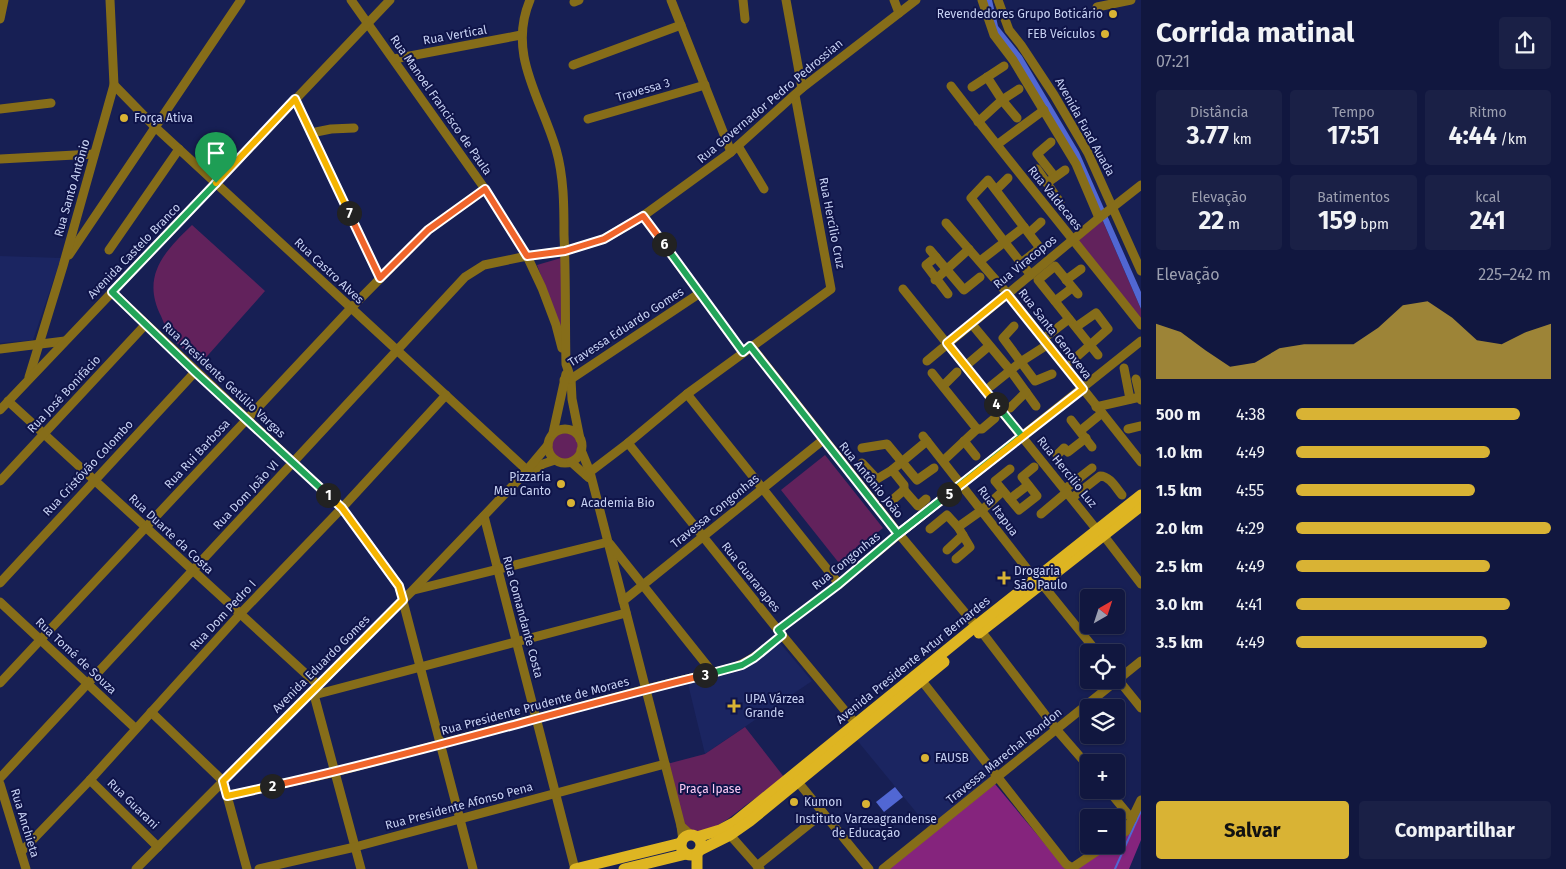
<!DOCTYPE html>
<html lang="pt">
<head>
<meta charset="utf-8">
<style>
  :root { --surface:#11173f; --page:#1a2046; --text:#f1f3f6; --muted:#9c9fb0; --line:#303659; --accent:#d9b334 }
  body { margin:0; font-family:"Fira Sans",sans-serif; background:var(--page); color:var(--text); height:100vh; display:flex; flex-direction:column; font-size:19px; white-space:nowrap }
  * { box-sizing:border-box; margin:0 }
  p { font-size:16px; color:var(--muted) }
  .icon { flex:none; width:28px; height:28px; fill:none; stroke:currentColor; stroke-width:2; stroke-linecap:round; stroke-linejoin:round }
  .map { position:relative; flex:1; overflow:hidden }
  .panel { display:flex; flex-direction:column; background:var(--surface); width:425px }
  .panel>* { flex:none }
  .needle { width:32px; rotate:39deg }
  .buttons { position:absolute; left:1080px; top:589px; display:grid; gap:10px }
  .buttons a { display:grid; place-items:center; width:45px; height:45px; border-radius:5px; background:var(--surface); box-shadow:0 1px 4px #0004,0 0 0 1px var(--line); font-size:25px }
  .pin { position:absolute; display:grid; place-items:center; width:42px; height:42px; color:#fff; margin:-51px -21px; border-radius:50% 50% 50% 0; rotate:-45deg; box-shadow:0 0 5px #0007 }
  .pin .icon { rotate:45deg }
  .km { position:absolute; width:25px; height:25px; margin:-12px; border-radius:50%; background:#222; color:#fff; font-size:14px; line-height:25px; text-align:center }
  .round { display:grid; place-items:center; flex:none; width:52px; height:52px; border-radius:5px; background:var(--page) }
  .headline { display:flex; align-items:center; justify-content:space-between; height:85px; padding:0 15px }
  h1 { font-size:28px; font-weight:700; line-height:38px }
  .figures { display:grid; grid-template-columns:repeat(3,1fr); gap:8px; height:85px; padding:5px 15px }
  .figures div { display:grid; align-content:center; border-radius:5px; background:var(--page); text-align:center }
  .figures b { font-size:25px; font-weight:700 }
  .figures small { font-size:14px; font-weight:400 }
  .figures p { font-size:14px }
  .chart { height:140px; padding:10px 15px }
  .chart p { display:flex; justify-content:space-between }
  .chart svg { width:100%; height:90px; margin-top:5px; fill:var(--accent); opacity:.7 }
  .primary-button { display:flex; gap:10px; margin-top:auto; padding:10px 15px }
  .primary-button a { flex:1; height:58px; border-radius:5px; background:var(--accent); color:#111; font-size:20px; font-weight:700; line-height:58px; text-align:center }
  .primary-button a+a { background:var(--page); color:var(--text) }
  ul { padding:0 15px; list-style:none; font-size:16px }
  li { display:grid; grid-template-columns:80px 60px 1fr; align-items:center; height:38px }
  li i { height:12px; border-radius:6px; background:var(--accent) }
  main { display:flex; flex:1; min-height:0 }
  .map>svg:first-child { display:block }
  .built { fill:#1b2561 }
  .green { fill:#62225c }
  .forest { fill:#85247d }
  .water { fill:#5167d3 }
  .lines { fill:none; stroke-linecap:round; stroke-linejoin:round }
  .stream { stroke:#5167d3; stroke-width:2 }
  .minor { stroke:#866d19; stroke-width:9 }
  .major { stroke:#deb522; stroke-width:11 }
  .split-1-casing { stroke:#fff; stroke-width:10 }
  .split-2-casing { stroke:#fff; stroke-width:10 }
  .split-3-casing { stroke:#fff; stroke-width:10 }
  .split-4-casing { stroke:#fff; stroke-width:10 }
  .split-5-casing { stroke:#fff; stroke-width:10 }
  .split-6-casing { stroke:#fff; stroke-width:10 }
  .split-7-casing { stroke:#fff; stroke-width:10 }
  .split-8-casing { stroke:#fff; stroke-width:10 }
  .split-1 { stroke:#22a559; stroke-width:6 }
  .split-2 { stroke:#f5b400; stroke-width:6 }
  .split-3 { stroke:#f0652b; stroke-width:6 }
  .split-4 { stroke:#22a559; stroke-width:6 }
  .split-5 { stroke:#f5b400; stroke-width:6 }
  .split-6 { stroke:#22a559; stroke-width:6 }
  .split-7 { stroke:#f0652b; stroke-width:6 }
  .split-8 { stroke:#f5b400; stroke-width:6 }
  .poi-dot { fill:#d9b334; stroke:#0f1449; stroke-width:2 }
  .labels { text-anchor:middle; stroke-width:4; stroke-linejoin:round; paint-order:stroke }
  .poi-label { font-size:12px; fill:#c7d1f3; stroke:#0f1449; text-anchor:start }
  .street-label { font-size:12px; fill:#c7d1f3; stroke:#0f1449 }
  .park-label { font-size:12px; fill:#fccaf4; stroke:#0f1449 }
</style>
</head>
<body>
<main>
<div class="map">
<svg width="1141" height="869" viewBox="0 0 1141 869">
  <rect width="100%" height="100%" fill="#171f54"/>
  <g class="built">
    <path d="M0 256 61 258 33 340 0 343Z"/>
    <path d="M780 643 812 681 705 754 688 684 741 671Z"/>
    <path d="M921 686 994 776 930 829 856 739Z"/>
  </g>
  <g class="green">
    <path d="M1102 219 1141 309V322L1076 240Z"/>
    <path d="M192 225 265 291 201 363C191 355 179 347 172 337 167 332 164 323 161 316 141 276 164 252 192 225Z"/>
    <path d="M561 258 562 334 555 312 537 265Z"/>
    <circle cx="565" cy="447" r="14"/>
    <path d="M825 455 883 528 839 563 781 490Z"/>
    <path d="M745 727 784 777C771 786 759 796 746 805 728 819 706 839 682 829L667 764 705 754Z"/>
  </g>
  <g class="forest">
    <path d="M995 784 1066 869H888Z"/>
    <path d="M1141 804V840L1129 869H1076L1109 845H1116V840Z"/>
  </g>
  <g class="water">
    <path d="M983 0H992L998 26 1022 56 1079 152 1141 292V309L1077 161 995 33Z"/>
    <path d="M895 787 903 797 884 812 876 802Z"/>
  </g>
  <g class="lines">
    <path class="stream" d="M1115 869 1141 811"/>
    <g class="minor">
      <path d="M351 0 485 189 527 256 542 288 556 325 562 348"/>
      <path d="M530 0C507 54 541 98 556 149 564 177 564 206 564 235 566 278 565 321 566 364L571 379 572 399 580 439"/>
      <path d="M671 0 731 152"/>
      <path d="M743 0 745 19"/>
      <path d="M786 0 802 88"/>
      <path d="M894 0 899 13"/>
      <path d="M982 0 994 35 1013 60 1076 164 1099 218"/>
      <path d="M998 0 1009 30 1021 45 1054 95 1088 153 1141 271"/>
      <path d="M574 2 579 0"/>
      <path d="M1097 7 1131 0"/>
      <path d="M0 19 4 0"/>
      <path d="M394 59 521 35"/>
      <path d="M573 65 681 25"/>
      <path d="M987 77 1002 100 1017 118"/>
      <path d="M114 85 155 127 529 472"/>
      <path d="M951 86C1013 167 1078 245 1141 325"/>
      <path d="M972 87 1004 66"/>
      <path d="M295 99 380 278"/>
      <path d="M0 109 51 103"/>
      <path d="M588 119 705 85"/>
      <path d="M978 122 1002 100 1019 89"/>
      <path d="M311 133 331 129 354 128"/>
      <path d="M1051 142 1037 154 1055 177"/>
      <path d="M998 144 1044 110"/>
      <path d="M738 146 764 189"/>
      <path d="M0 159 94 154"/>
      <path d="M1037 169 1060 202"/>
      <path d="M1051 180 1065 170"/>
      <path d="M996 190 1008 178"/>
      <path d="M643 216 743 352"/>
      <path d="M946 223 1007 293 1141 462"/>
      <path d="M1029 233 1041 222"/>
      <path d="M109 250 179 149"/>
      <path d="M930 250 964 290 980 277"/>
      <path d="M69 255 241 0"/>
      <path d="M936 257 926 265 948 294"/>
      <path d="M980 261 1024 227"/>
      <path d="M1021 263 1040 248 988 180 971 198C991 224 1010 250 1031 275"/>
      <path d="M935 280 969 249"/>
      <path d="M1066 280 1081 269"/>
      <path d="M903 289 1097 530"/>
      <path d="M112 292 342 508 399 586 473 869"/>
      <path d="M1078 294 1055 266 1038 280 1098 355"/>
      <path d="M1055 301 1072 288"/>
      <path d="M1014 326 1003 338 1035 381 1052 374"/>
      <path d="M975 328 1010 370 1036 406"/>
      <path d="M1043 339 1069 319"/>
      <path d="M751 346 899 534 976 626"/>
      <path d="M0 349 65 341"/>
      <path d="M927 361 1099 218 1141 185"/>
      <path d="M1072 361 1108 329 1096 313 1076 327"/>
      <path d="M969 363 989 346"/>
      <path d="M1124 368 1130 399"/>
      <path d="M932 373 977 429 943 461"/>
      <path d="M29 377 63 266 114 85 110 0"/>
      <path d="M1136 379 1141 400"/>
      <path d="M564 380 571 379 700 293"/>
      <path d="M943 386 957 372"/>
      <path d="M991 386 1022 361 1047 345"/>
      <path d="M687 394 839 584"/>
      <path d="M8 401 318 685"/>
      <path d="M1096 407 1140 397"/>
      <path d="M1010 408 1026 392"/>
      <path d="M0 410 390 0"/>
      <path d="M1071 420 1092 447"/>
      <path d="M977 429H982L995 418"/>
      <path d="M1128 429 1141 426"/>
      <circle cx="565" cy="446" r="17"/>
      <path d="M1080 431 1102 413"/>
      <path d="M553 433 566 374"/>
      <path d="M923 436 1035 579"/>
      <path d="M964 441 976 456"/>
      <path d="M628 443 778 630 856 724"/>
      <path d="M862 448 887 444 917 480 934 468"/>
      <path d="M581 450 590 472 681 826 683 840"/>
      <path d="M1057 455 1064 448 1068 452 1086 438"/>
      <path d="M571 462 589 478"/>
      <path d="M862 463 877 479 892 470 927 441"/>
      <path d="M1010 469 995 481 1019 510 1037 496 1022 477 1034 467"/>
      <path d="M529 473 543 464 555 460"/>
      <path d="M586 475 628 443 687 394 831 289 795 95"/>
      <path d="M0 481 146 324"/>
      <path d="M1065 489 1092 468"/>
      <path d="M904 490 918 506 926 499"/>
      <path d="M1072 498 1100 476C1110 476 1116 488 1122 495"/>
      <path d="M1010 499 1028 485"/>
      <path d="M889 503 904 490V485L892 470"/>
      <path d="M1041 514 1067 492"/>
      <path d="M484 516 575 869"/>
      <path d="M958 527 982 510 1003 491"/>
      <path d="M930 529 947 515 958 527 970 547 956 559"/>
      <path d="M1104 536 1141 584"/>
      <path d="M610 544 713 673"/>
      <path d="M947 550 963 535"/>
      <path d="M0 583 195 372"/>
      <path d="M1042 584 1097 652"/>
      <path d="M414 590 608 542"/>
      <path d="M623 601 823 440"/>
      <path d="M0 602 135 728"/>
      <path d="M778 630 839 584 899 534 1141 341"/>
      <path d="M981 631 1056 729 1089 767"/>
      <path d="M1116 677 1141 708"/>
      <path d="M922 681 1066 864 1072 868 1106 845"/>
      <path d="M0 683 351 308 428 230 485 189"/>
      <path d="M313 691 361 869"/>
      <path d="M314 695 626 613"/>
      <path d="M151 712 223 781 247 869"/>
      <path d="M0 778 465 277 484 265 527 256 565 251 604 239 643 216 731 152 802 88 916 0"/>
      <path d="M90 780 158 847"/>
      <path d="M798 782 869 869"/>
      <path d="M0 784 26 869"/>
      <path d="M1108 790 1132 819"/>
      <path d="M227 796 336 772 646 689 731 668C751 662 766 648 782 635"/>
      <path d="M681 826 691 835"/>
      <path d="M730 835 760 869"/>
      <path d="M1116 838 1126 831 1141 800"/>
      <path d="M21 852 90 780 240 614 342 508 446 395"/>
      <path d="M757 866 823 813"/>
      <path d="M136 869 413 590 522 476 548 445"/>
      <path d="M259 869 355 847 665 764"/>
      <path d="M883 869 1141 661"/>
    </g>
    <g class="major">
      <path d="M979 633 1141 506"/>
      <circle cx="691" cy="845" r="10"/>
      <path d="M697 837 720 830 735 822 976 626 1141 495"/>
      <path d="M700 850 730 835 750 821 944 662"/>
      <path d="M575 869 681 843"/>
      <path d="M624 869 686 854"/>
      <path d="M697 869V854"/>
    </g>
  </g>
  <g class="lines">
    <defs>
      <path id="split-1" d="M216 183 112 292 195 372 328 495"/>
      <path id="split-2" d="M272 786 227 796 223 781 403 600 399 586 342 508 328 495"/>
      <path id="split-3" d="M272 786C418 754 560 710 705 675"/>
      <path id="split-4" d="M705 675 742 665 754 658 782 635 778 630 839 584 898 534 1022 436 996 404"/>
      <path id="split-5" d="M949 494 1083 389 1007 294 947 343 996 404"/>
      <path id="split-6" d="M664 244 743 352 750 346 898 534 949 494"/>
      <path id="split-7" d="M349 213 380 278 428 230 485 189 527 256 565 251 604 239 643 216 664 244"/>
      <path id="split-8" d="M216 183 295 99 349 213"/>
    </defs>
    <use href="#split-1" class="split-1-casing"/>
    <use href="#split-2" class="split-2-casing"/>
    <use href="#split-3" class="split-3-casing"/>
    <use href="#split-4" class="split-4-casing"/>
    <use href="#split-5" class="split-5-casing"/>
    <use href="#split-6" class="split-6-casing"/>
    <use href="#split-7" class="split-7-casing"/>
    <use href="#split-8" class="split-8-casing"/>
    <use href="#split-1" class="split-1"/>
    <use href="#split-2" class="split-2"/>
    <use href="#split-3" class="split-3"/>
    <use href="#split-4" class="split-4"/>
    <use href="#split-5" class="split-5"/>
    <use href="#split-6" class="split-6"/>
    <use href="#split-7" class="split-7"/>
    <use href="#split-8" class="split-8"/>
  </g>
  <g class="poi-dot">
    <circle cx="1113" cy="14" r="5"/>
    <circle cx="1105" cy="34" r="5"/>
    <circle cx="124" cy="118" r="5"/>
    <circle cx="561" cy="484" r="5"/>
    <circle cx="571" cy="503" r="5"/>
    <path d="M1001.5 570.5h5v5h5v5h-5v5h-5v-5h-5v-5h5z"/>
    <path d="M731.5 698.5h5v5h5v5h-5v5h-5v-5h-5v-5h5z"/>
    <circle cx="925" cy="758" r="5"/>
    <circle cx="794" cy="802" r="5"/>
    <circle cx="866" cy="804" r="5"/>
  </g>
  <g class="labels">
    <g class="poi-label">
      <text x="1103" y="18" text-anchor="end">Revendedores Grupo Boticário</text>
      <text x="1095" y="38" text-anchor="end">FEB Veículos</text>
      <text x="134" y="122">Força Ativa</text>
      <text x="551" y="481" text-anchor="end">Pizzaria<tspan x="551" dy="14">Meu Canto</tspan></text>
      <text x="581" y="507">Academia Bio</text>
      <text x="1014" y="575">Drogaria<tspan x="1014" dy="14">São Paulo</tspan></text>
      <text x="745" y="703">UPA Várzea<tspan x="745" dy="14">Grande</tspan></text>
      <text x="935" y="762">FAUSB</text>
      <text x="804" y="806">Kumon</text>
      <text x="866" y="823" text-anchor="middle">Instituto Varzeagrandense<tspan x="866" dy="14">de Educação</tspan></text>
    </g>
    <g class="street-label">
      <text transform="translate(455 35) rotate(-10)" y="4">Rua Vertical</text>
      <text transform="translate(643 90) rotate(-16)" y="4">Travessa 3</text>
      <text transform="translate(770 101) rotate(-40)" y="4">Rua Governador Pedro Pedrossian</text>
      <text transform="translate(441 105) rotate(55)" y="4">Rua Manoel Francisco de Paula</text>
      <text transform="translate(1085 127) rotate(61)" y="4">Avenida Fuad Auada</text>
      <text transform="translate(72 188) rotate(-74)" y="4">Rua Santo Antônio</text>
      <text transform="translate(1055 198) rotate(51)" y="4">Rua Valdecaes</text>
      <text transform="translate(832 223) rotate(79)" y="4">Rua Hercílio Cruz</text>
      <text transform="translate(134 251) rotate(-46)" y="4">Avenida Castelo Branco</text>
      <text transform="translate(1025 262) rotate(-39)" y="4">Rua Viracopos</text>
      <text transform="translate(329 271) rotate(43)" y="4">Rua Castro Alves</text>
      <text transform="translate(626 327) rotate(-33)" y="4">Travessa Eduardo Gomes</text>
      <text transform="translate(1055 334) rotate(52)" y="4">Rua Santa Genoveva</text>
      <text transform="translate(224 380) rotate(43)" y="4">Rua Presidente Getúlio Vargas</text>
      <text transform="translate(64 394) rotate(-47)" y="4">Rua José Bonifácio</text>
      <text transform="translate(197 454) rotate(-47)" y="4">Rua Rui Barbosa</text>
      <text transform="translate(88 468) rotate(-47)" y="4">Rua Cristóvão Colombo</text>
      <text transform="translate(1067 472) rotate(51)" y="4">Rua Hercilio Luz</text>
      <text transform="translate(871 480) rotate(51)" y="4">Rua Antônio João</text>
      <text transform="translate(246 495) rotate(-47)" y="4">Rua Dom João VI</text>
      <text transform="translate(715 511) rotate(-39)" y="4">Travessa Congonhas</text>
      <text transform="translate(998 511) rotate(53)" y="4">Rua Itapua</text>
      <text transform="translate(171 534) rotate(43)" y="4">Rua Duarte da Costa</text>
      <text transform="translate(846 561) rotate(-39)" y="4">Rua Congonhas</text>
      <text transform="translate(751 577) rotate(51)" y="4">Rua Guararapes</text>
      <text transform="translate(223 615) rotate(-47)" y="4">Rua Dom Pedro I</text>
      <text transform="translate(523 617) rotate(75)" y="4">Rua Comandante Costa</text>
      <text transform="translate(76 656) rotate(43)" y="4">Rua Tomé de Souza</text>
      <text transform="translate(913 660) rotate(-39)" y="4">Avenida Presidente Artur Bernardes</text>
      <text transform="translate(321 664) rotate(-45)" y="4">Avenida Eduardo Gomes</text>
      <text transform="translate(535 706) rotate(-15)" y="4">Rua Presidente Prudente de Moraes</text>
      <text transform="translate(1004 756) rotate(-39)" y="4">Travessa Marechal Rondon</text>
      <text transform="translate(133 804) rotate(44)" y="4">Rua Guarani</text>
      <text transform="translate(459 806) rotate(-15)" y="4">Rua Presidente Afonso Pena</text>
      <text transform="translate(25 823) rotate(73)" y="4">Rua Anchieta</text>
    </g>
    <g class="park-label">
      <text x="710" y="793">Praça Ipase</text>
    </g>
  </g>
</svg>
<div class="buttons">
<a><svg class="needle" viewBox="-14 -14 28 28"><path d="M0-13l5 13h-10z" fill="#e53935"/><path d="M0 13l5-13h-10z" fill="#9c9fb0"/></svg></a>
<a><svg class="icon" aria-label="locate" viewBox="0 0 24 24"><circle cx="12" cy="12" r="6"/><path d="M12 2v4M12 18v4M2 12h4M18 12h4"/></svg></a>
<a><svg class="icon" aria-label="layers" viewBox="0 0 24 24"><path d="M12 4l9 5-9 5-9-5zM3 14l9 5 9-5"/></svg></a>
<a>+</a>
<a>−</a>
</div>
<div class="pin" style="left:216px;top:183px;background:#1e9e55"><svg class="icon" aria-label="arrive" viewBox="0 0 24 24"><path d="M6 21V4h12l-3 4 3 4H6"/></svg></div>
<b class="km" style="left:328px;top:495px">1</b>
<b class="km" style="left:272px;top:786px">2</b>
<b class="km" style="left:705px;top:675px">3</b>
<b class="km" style="left:996px;top:404px">4</b>
<b class="km" style="left:949px;top:494px">5</b>
<b class="km" style="left:664px;top:244px">6</b>
<b class="km" style="left:349px;top:213px">7</b>
</div>
<section class="panel">
<div class="headline"><div><h1>Corrida matinal</h1><p>07:21</p></div><a class="round"><svg class="icon" aria-label="share" viewBox="0 0 24 24"><path d="M12 15V3M7 8l5-5 5 5M5 13v7h14v-7"/></svg></a></div>
<div class="figures">
<div><p>Distância</p><b>3.77<small> km</small></b></div>
<div><p>Tempo</p><b>17:51</b></div>
<div><p>Ritmo</p><b>4:44<small> /km</small></b></div>
</div>
<div class="figures">
<div><p>Elevação</p><b>22<small> m</small></b></div>
<div><p>Batimentos</p><b>159<small> bpm</small></b></div>
<div><p>kcal</p><b>241</b></div>
</div>
<div class="chart"><p><span>Elevação</span>225–242 m</p>
<svg viewBox="0 0 160 44" preserveAspectRatio="none"><path d="M0 44V17L10 21L20 30L30 38L40 36L50 29L60 27L70 27L80 27L90 19L100 8L110 6L120 14L130 25L140 27L150 21L160 17V44z"/></svg>
</div>
<ul>
<li><b>500 m</b>4:38<i style="width:88%"></i></li>
<li><b>1.0 km</b>4:49<i style="width:76%"></i></li>
<li><b>1.5 km</b>4:55<i style="width:70%"></i></li>
<li><b>2.0 km</b>4:29<i style="width:100%"></i></li>
<li><b>2.5 km</b>4:49<i style="width:76%"></i></li>
<li><b>3.0 km</b>4:41<i style="width:84%"></i></li>
<li><b>3.5 km</b>4:49<i style="width:75%"></i></li>
</ul>
<div class="primary-button"><a>Salvar</a><a>Compartilhar</a></div>
</section>
</main>
</body>
</html>
